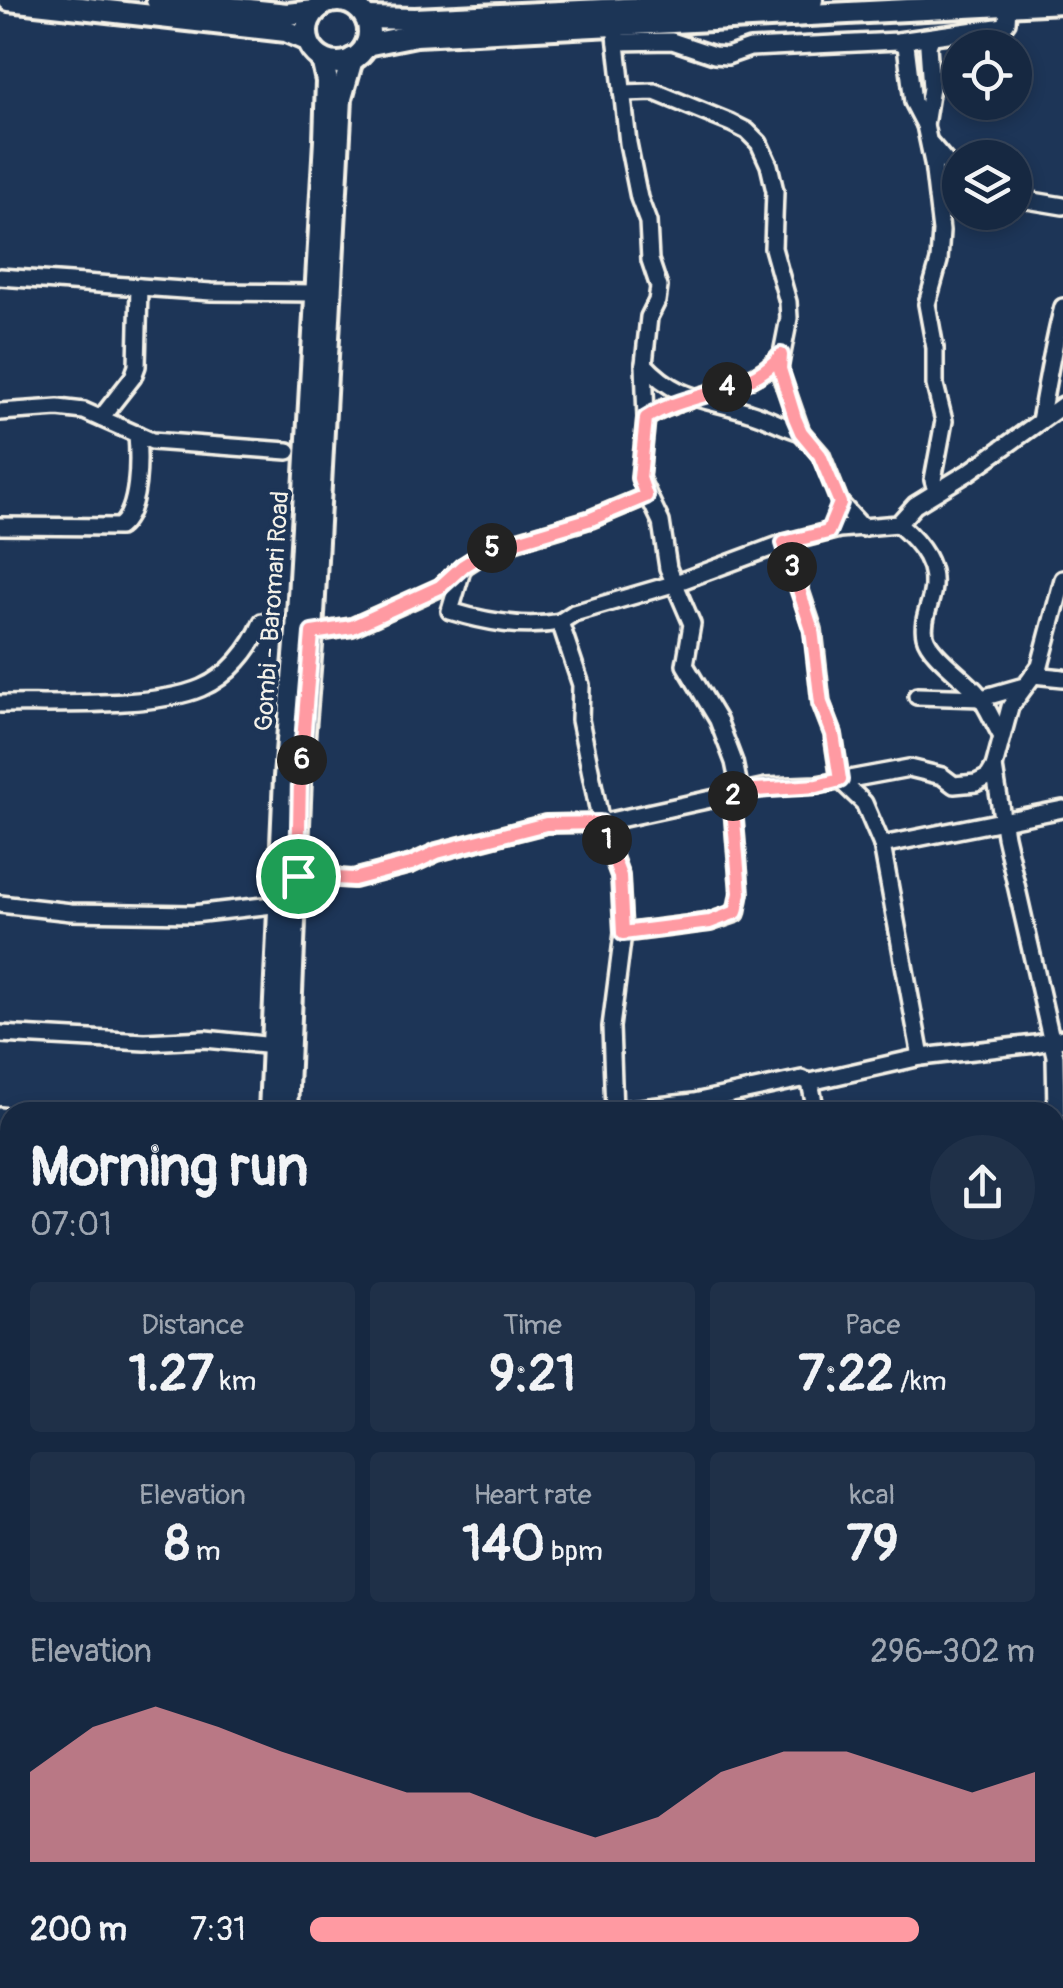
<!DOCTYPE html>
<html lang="en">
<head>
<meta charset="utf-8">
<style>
  :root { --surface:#162841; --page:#1f3048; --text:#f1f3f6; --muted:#9ea6b1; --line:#35445a; --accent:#ff9aa2 }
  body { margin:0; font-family:Pangolin,sans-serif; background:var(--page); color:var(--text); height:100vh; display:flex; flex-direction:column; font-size:38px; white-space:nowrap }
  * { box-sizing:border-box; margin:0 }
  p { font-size:32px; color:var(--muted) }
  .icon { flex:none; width:55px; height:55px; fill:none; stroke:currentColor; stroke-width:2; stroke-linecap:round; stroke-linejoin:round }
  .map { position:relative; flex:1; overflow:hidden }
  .sheet { position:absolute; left:0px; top:1102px; width:1065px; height:888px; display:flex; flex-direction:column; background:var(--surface); border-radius:30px 30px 0 0; box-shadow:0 5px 15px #0003,0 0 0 2px var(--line) }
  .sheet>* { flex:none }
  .tools { position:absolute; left:942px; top:30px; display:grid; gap:20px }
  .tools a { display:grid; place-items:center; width:90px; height:90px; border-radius:50%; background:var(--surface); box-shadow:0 5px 15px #0003,0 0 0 2px var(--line); font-size:50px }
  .pin { position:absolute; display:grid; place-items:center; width:85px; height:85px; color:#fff; margin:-42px; border:5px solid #fff; border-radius:50%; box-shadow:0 2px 10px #0007 }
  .km { position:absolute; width:50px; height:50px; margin:-25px; border-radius:50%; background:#222; color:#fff; font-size:28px; line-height:50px; text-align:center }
  .round { display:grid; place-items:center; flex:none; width:105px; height:105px; border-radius:52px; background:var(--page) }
  .summary { display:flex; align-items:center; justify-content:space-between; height:170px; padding:0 30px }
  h1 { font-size:55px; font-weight:700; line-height:75px }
  .figures { display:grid; grid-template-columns:repeat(3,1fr); gap:15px; height:170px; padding:10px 30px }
  .figures div { display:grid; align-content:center; border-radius:10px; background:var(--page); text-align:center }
  .figures b { font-size:50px; font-weight:700 }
  .figures small { font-size:28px; font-weight:400 }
  .figures p { font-size:28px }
  .chart { height:280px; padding:20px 30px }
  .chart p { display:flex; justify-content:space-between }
  .chart svg { width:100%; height:180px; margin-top:10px; fill:var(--accent); opacity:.7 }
  ul { padding:0 30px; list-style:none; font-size:32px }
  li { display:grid; grid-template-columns:160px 120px 1fr; align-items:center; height:75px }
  li i { height:25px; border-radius:12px; background:var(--accent) }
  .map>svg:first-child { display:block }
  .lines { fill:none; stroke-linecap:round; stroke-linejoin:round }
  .minor-casing { stroke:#f4f1e8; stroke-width:22 }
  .major-casing { stroke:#f4f1e8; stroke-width:28 }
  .minor { stroke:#1d3557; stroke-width:15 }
  .major { stroke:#1d3557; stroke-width:20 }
  .route-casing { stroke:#fff; stroke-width:20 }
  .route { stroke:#ff9aa2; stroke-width:12 }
  .labels { text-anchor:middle; stroke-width:8; stroke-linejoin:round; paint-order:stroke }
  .street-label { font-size:25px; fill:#f4f1e8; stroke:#1d3557 }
</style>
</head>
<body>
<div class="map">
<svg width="1063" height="1988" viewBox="0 0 1063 1988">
  <rect width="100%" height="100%" fill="#1d3557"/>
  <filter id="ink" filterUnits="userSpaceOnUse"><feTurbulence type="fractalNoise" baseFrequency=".01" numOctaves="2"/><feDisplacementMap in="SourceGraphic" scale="20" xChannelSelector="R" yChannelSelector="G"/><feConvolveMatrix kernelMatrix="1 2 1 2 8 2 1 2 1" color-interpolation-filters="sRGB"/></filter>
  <g filter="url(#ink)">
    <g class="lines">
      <defs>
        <g id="minor">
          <path d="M615 26 628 143 639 198 648 222 650 260 659 287 657 301 649 317 644 364 646 418 640 478 661 522 668 568 692 624 685 665 718 720 734 762 740 791"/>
          <path d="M898 41 906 45 913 102 925 125 933 163 941 231 939 261 927 304 935 348V385L944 421 933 480 936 490"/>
          <path d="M617 42 672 41 714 55 727 56 750 48 898 41 1004 26 1007 22 1008 5"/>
          <path d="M622 93 655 92 731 123 747 131 759 143 769 165 775 191 773 248 788 302 789 318 779 369 801 432 821 455 840 503 863 528"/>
          <path d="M925 125 931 88 928 46 931 38"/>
          <path d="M931 144 960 178"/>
          <path d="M1015 198 1063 206"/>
          <path d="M0 277 211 292 315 293"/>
          <path d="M644 364C678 401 705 398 749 412 767 417 783 427 801 432"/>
          <path d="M0 412 58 408 84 411 152 441 288 451"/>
          <path d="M101 418 133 377 137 366 139 287"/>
          <path d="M646 418C688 391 748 395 781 355"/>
          <path d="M1040 421C1047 383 1053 345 1063 307"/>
          <path d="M898 524C920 543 940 566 931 598 928 610 922 623 925 636 929 654 965 678 978 694 987 706 993 721 1001 735"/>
          <path d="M0 526 119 527C140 511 139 459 137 434"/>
          <path d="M784 543 813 630 821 703 833 734 840 780 864 803 882 845 921 1057"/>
          <path d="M463 567 450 611C486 622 523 629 560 622L581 685 580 720 601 823 620 876 623 933 611 1027 614 1111 694 1102 802 1079 810 1082 921 1057 1035 1044 1063 1038"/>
          <path d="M560 622 574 613 673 584 784 543 839 529 898 524 915 505 969 472 1063 405"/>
          <path d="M312 633 352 627 441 587 463 567 491 549 591 519 646 496"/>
          <path d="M1033 675 1063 678"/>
          <path d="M917 696 982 698 1024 686"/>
          <path d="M0 704C53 703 154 708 201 688 229 676 251 649 262 622"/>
          <path d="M994 767 1005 836 1055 1056 1060 1326 1055 1347"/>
          <path d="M882 845 1063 809"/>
          <path d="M298 875 353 879 411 864 437 852 546 824 601 823 766 787 817 785 909 768 942 776 954 785 976 783 988 777 994 767 1010 707 1040 666 1063 579"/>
          <path d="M0 904 71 912 193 914 290 903"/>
          <path d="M623 933 710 922 736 913 740 893 732 796"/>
          <path d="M0 1034 145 1042 205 1039 274 1046"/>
          <path d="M810 1082 816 1112"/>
          <path d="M0 1116 10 1117"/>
          <path d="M0 1303H10"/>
          <path d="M1055 1396 1063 1397"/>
          <path d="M0 1417H10"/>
          <path d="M1055 1512 1059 1522"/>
          <path d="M1055 1644 1063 1645"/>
          <path d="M0 1741 10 1739"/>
          <path d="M1055 1761H1063"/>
          <path d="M0 1858 10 1854"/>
          <path d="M64 1988 65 1980"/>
          <path d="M411 1988 412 1980"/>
          <path d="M538 1988V1980"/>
          <path d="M779 1988V1980"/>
          <path d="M911 1988 912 1980"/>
          <path d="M1028 1988V1980"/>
        </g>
        <g id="major">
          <path d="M9 0 286 31 307 40"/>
          <path d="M157 0 287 14 314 11"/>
          <circle cx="338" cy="32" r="31"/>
          <path d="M366 18 415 19 812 0"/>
          <path d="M366 45 416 35 1063 2"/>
          <path d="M270 1112 285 777 297 632 325 140 327 81 322 59"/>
          <path d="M286 1112 300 778 312 633 341 98 352 59"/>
          <path d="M221 1988 222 1980"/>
          <path d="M241 1988V1980"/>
        </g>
      </defs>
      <use href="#minor" class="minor-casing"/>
      <use href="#major" class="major-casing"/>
      <use href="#minor" class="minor"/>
      <use href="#major" class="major"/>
    </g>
  </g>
  <g class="lines" filter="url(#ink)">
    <defs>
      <path id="route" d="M781 355 780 369 795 418 801 432 820 455 840 503 828 532 784 543 812 630 821 703 833 734 840 780 817 786 740 791 732 796 740 893 736 912 710 922 623 933 620 876 600 823 546 824 437 852 411 864 354 879 298 876 300 778 312 633 352 627 440 587 463 566 490 549 591 519 646 496 640 478 646 418C688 391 749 395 781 355Z"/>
    </defs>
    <use href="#route" class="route-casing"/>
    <use href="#route" class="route"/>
  </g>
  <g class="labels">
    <g class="street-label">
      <text transform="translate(271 611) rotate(-86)" y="9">Gombi - Baromari Road</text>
    </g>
  </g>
</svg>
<div class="tools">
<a><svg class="icon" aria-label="locate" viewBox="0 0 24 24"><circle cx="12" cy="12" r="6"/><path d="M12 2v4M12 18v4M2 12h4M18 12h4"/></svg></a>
<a><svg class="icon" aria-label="layers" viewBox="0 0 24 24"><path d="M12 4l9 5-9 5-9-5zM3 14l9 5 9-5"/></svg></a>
</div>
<div class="pin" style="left:298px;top:876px;background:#1e9e55"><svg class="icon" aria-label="arrive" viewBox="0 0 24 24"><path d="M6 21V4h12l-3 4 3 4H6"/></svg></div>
<b class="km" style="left:607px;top:840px">1</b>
<b class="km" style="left:733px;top:796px">2</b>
<b class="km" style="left:792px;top:567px">3</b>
<b class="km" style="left:727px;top:387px">4</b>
<b class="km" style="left:492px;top:548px">5</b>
<b class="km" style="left:302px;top:760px">6</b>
<section class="sheet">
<div class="summary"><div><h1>Morning run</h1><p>07:01</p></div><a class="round"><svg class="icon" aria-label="share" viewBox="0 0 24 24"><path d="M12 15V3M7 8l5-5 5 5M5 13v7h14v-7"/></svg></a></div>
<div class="figures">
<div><p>Distance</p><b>1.27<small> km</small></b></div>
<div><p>Time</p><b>9:21</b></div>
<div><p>Pace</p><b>7:22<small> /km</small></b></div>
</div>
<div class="figures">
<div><p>Elevation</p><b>8<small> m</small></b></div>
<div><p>Heart rate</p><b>140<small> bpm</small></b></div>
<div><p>kcal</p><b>79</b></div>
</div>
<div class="chart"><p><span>Elevation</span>296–302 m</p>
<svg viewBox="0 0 160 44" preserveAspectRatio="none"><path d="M0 44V22L10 11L20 6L30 11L40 17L50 22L60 27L70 27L80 33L90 38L100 33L110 22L120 17L130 17L140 22L150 27L160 22V44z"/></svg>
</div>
<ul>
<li><b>200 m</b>7:31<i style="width:84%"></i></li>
</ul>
</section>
</div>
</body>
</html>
